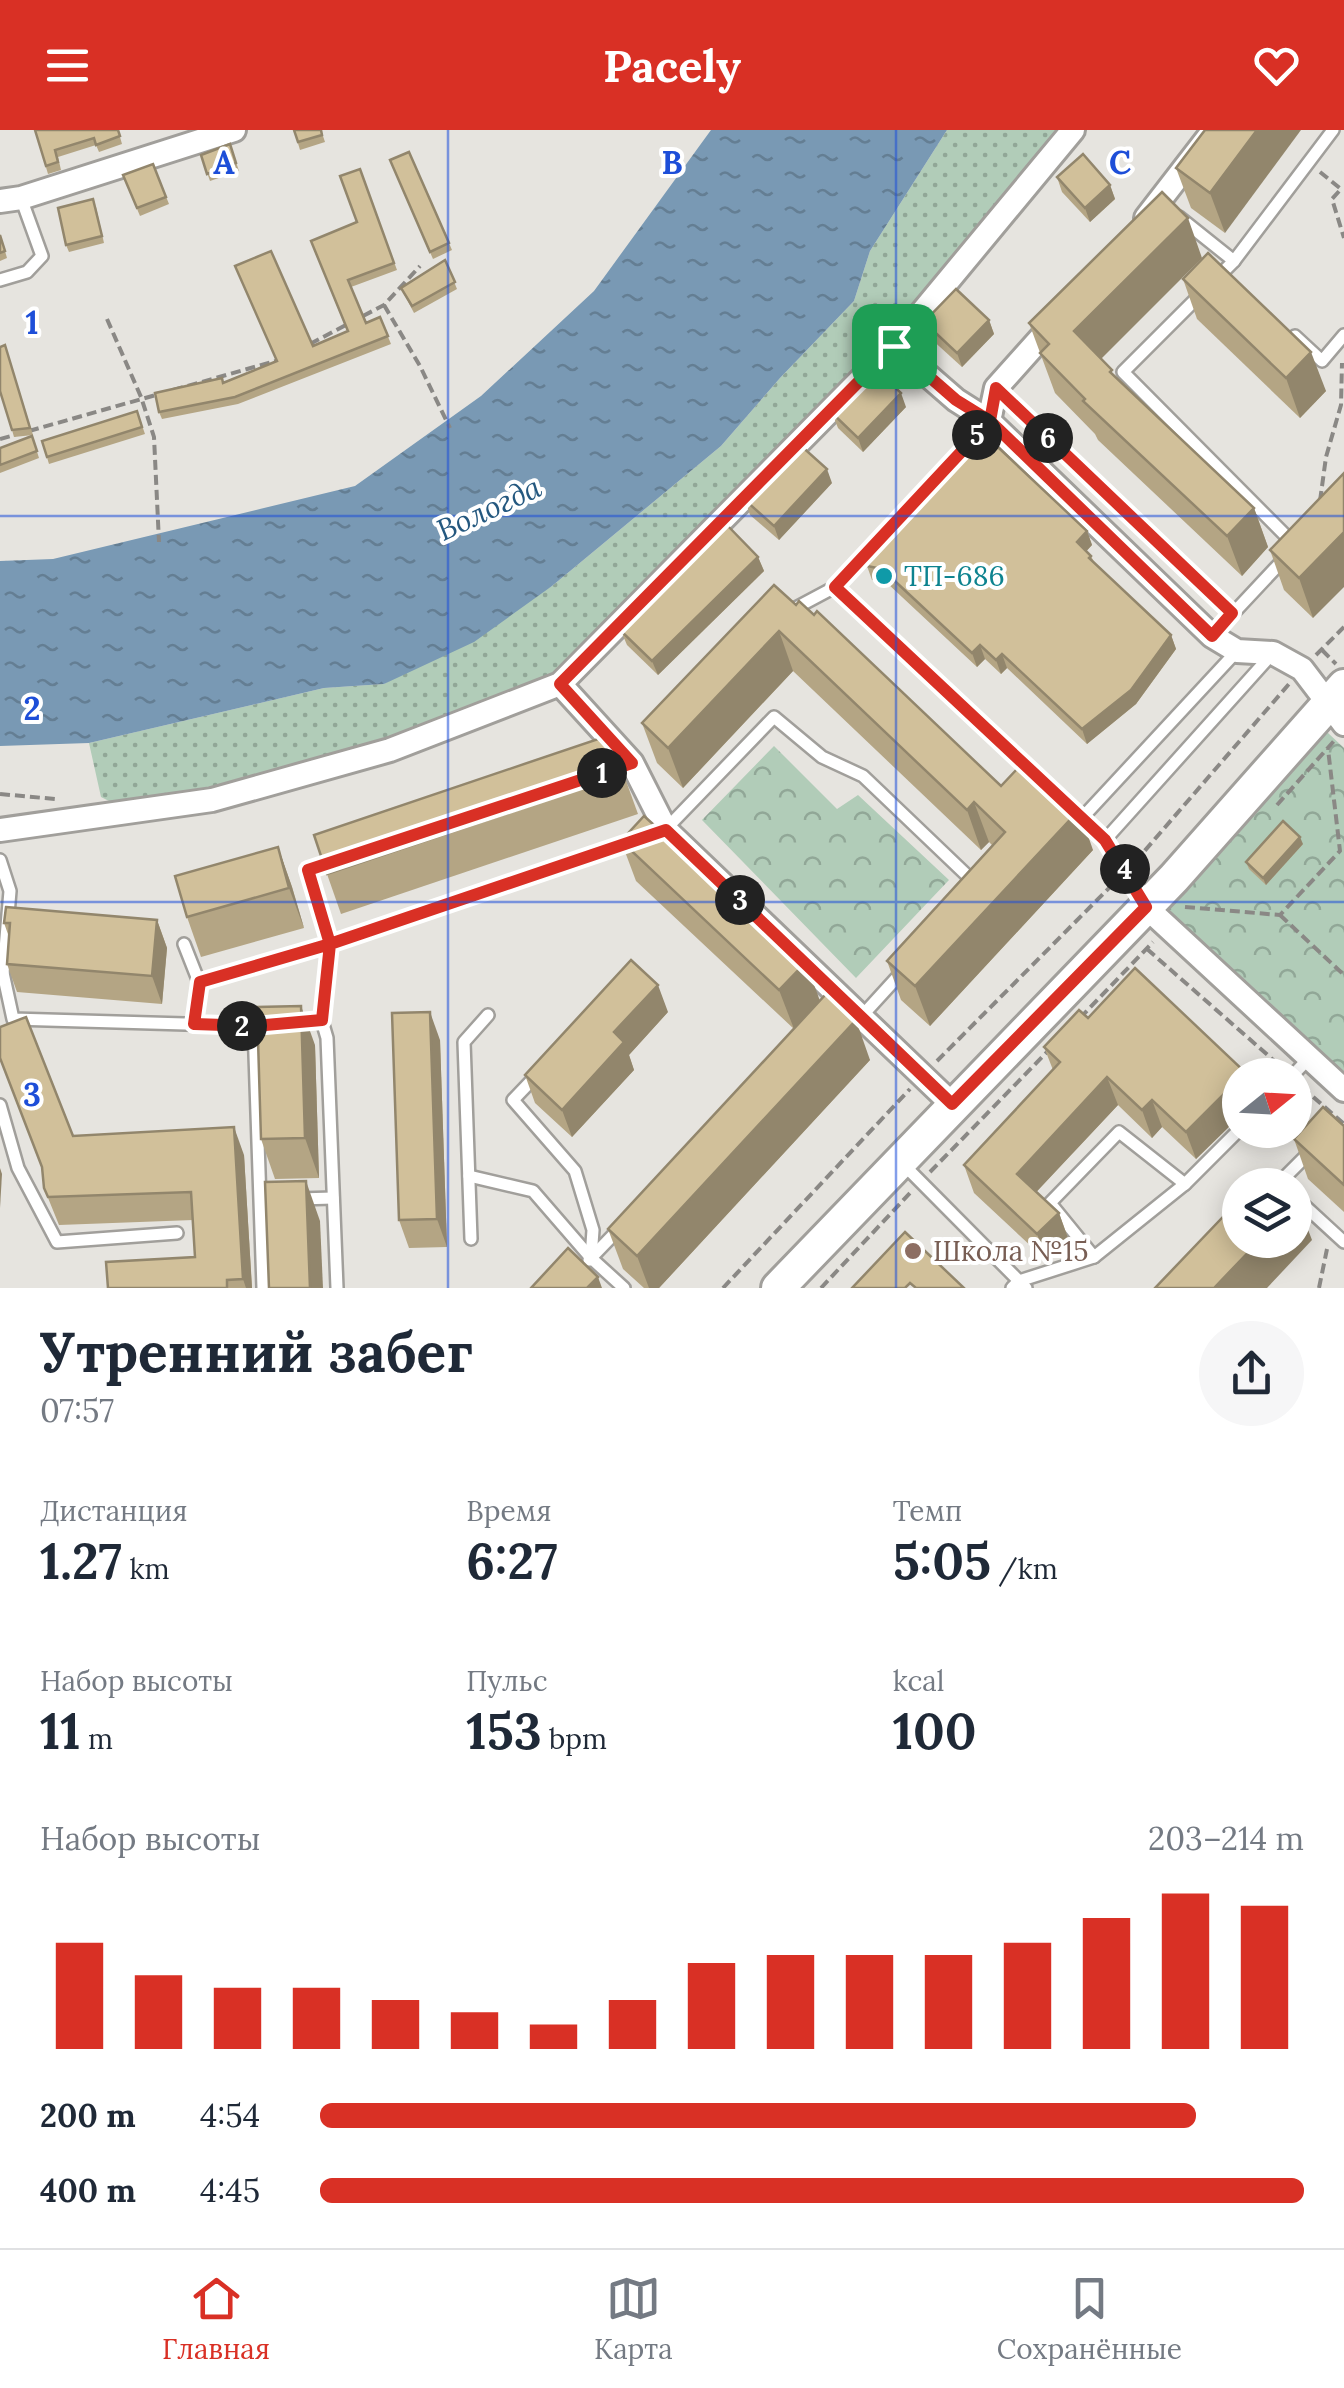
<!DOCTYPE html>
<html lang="ru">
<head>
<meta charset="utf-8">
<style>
  :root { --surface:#fff; --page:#f6f6f7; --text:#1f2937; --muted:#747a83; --line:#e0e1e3; --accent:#d93025 }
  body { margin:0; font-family:Lora,serif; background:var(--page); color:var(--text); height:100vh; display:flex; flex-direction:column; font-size:38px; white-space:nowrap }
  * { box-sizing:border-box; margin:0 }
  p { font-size:32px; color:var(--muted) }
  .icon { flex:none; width:55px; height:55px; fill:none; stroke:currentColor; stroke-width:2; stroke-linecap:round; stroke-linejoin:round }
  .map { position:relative; height:1158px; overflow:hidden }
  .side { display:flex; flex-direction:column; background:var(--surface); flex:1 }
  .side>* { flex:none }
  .needle { width:65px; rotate:72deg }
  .controls { position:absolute; left:1222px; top:928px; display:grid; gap:20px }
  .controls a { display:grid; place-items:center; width:90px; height:90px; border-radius:50%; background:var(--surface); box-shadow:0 5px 25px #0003; font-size:50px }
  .pin { position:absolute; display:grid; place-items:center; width:85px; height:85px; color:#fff; margin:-42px; border-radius:20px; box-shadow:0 5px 15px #0006 }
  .km { position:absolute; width:50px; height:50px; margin:-25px; border-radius:50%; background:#222; color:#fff; font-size:28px; line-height:50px; text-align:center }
  .round { display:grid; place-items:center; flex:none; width:105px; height:105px; border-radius:52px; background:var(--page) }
  .headline { display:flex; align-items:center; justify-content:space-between; height:170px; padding:0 40px }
  h1 { font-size:55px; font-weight:700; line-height:75px }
  .stats { display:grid; grid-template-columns:repeat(3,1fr); gap:15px; height:170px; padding:10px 40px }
  .stats div { display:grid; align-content:center }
  .stats b { font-size:50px; font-weight:700 }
  .stats small { font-size:28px; font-weight:400 }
  .stats p { font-size:28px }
  .chart { height:280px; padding:20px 40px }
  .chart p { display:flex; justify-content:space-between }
  .chart svg { width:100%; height:180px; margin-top:10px; stroke:var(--accent); stroke-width:6 }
  ul { padding:0 40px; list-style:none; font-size:32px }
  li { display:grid; grid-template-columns:160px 120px 1fr; align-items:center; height:75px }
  li i { height:25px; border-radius:12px; background:var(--accent) }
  header { display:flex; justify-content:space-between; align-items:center; height:130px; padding:0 40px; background:var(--accent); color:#fff; font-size:45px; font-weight:700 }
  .menu { display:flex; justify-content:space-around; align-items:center; height:140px; border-top:2px solid var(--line); background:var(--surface); font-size:28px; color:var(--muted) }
  .menu a { display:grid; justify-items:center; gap:5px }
  .menu .active { color:var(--accent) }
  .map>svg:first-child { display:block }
  .grass { fill:url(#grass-dots) }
  .park { fill:url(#park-crowns) }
  .water { fill:url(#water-ripples) }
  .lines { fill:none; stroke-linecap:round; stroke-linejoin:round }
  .lane-casing { stroke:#a19f9b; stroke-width:16 }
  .street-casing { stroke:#a19f9b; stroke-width:28 }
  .secondary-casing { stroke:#a19f9b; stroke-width:38 }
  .path { stroke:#8a8885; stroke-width:4; stroke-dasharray:10 5; stroke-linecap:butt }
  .lane { stroke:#fff; stroke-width:11 }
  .street { stroke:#fff; stroke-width:22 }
  .secondary { stroke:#fff; stroke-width:32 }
  .wall { fill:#b4a584 }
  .shaded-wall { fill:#92866c }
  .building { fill:#d1c09a; stroke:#92866c; stroke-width:2.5 }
  .route-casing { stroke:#fff; stroke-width:20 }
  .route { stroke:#d93025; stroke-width:12 }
  .grid { fill:none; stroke:#1d4ed8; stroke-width:2.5; stroke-opacity:0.55 }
  .culture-dot { fill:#0f9aa8; stroke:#fff; stroke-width:4 }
  .education-dot { fill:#8d6e63; stroke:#fff; stroke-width:4 }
  .labels { text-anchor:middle; stroke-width:8; stroke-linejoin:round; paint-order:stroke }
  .culture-label { font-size:28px; fill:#0d838f; stroke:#fff; text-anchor:start }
  .education-label { font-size:28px; fill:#785e54; stroke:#fff; text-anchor:start }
  .water-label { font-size:30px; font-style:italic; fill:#24587f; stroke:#fff }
  .grid-label { font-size:32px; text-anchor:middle; font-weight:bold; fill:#1d4ed8; stroke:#fff; stroke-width:8; stroke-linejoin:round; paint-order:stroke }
</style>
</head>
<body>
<header><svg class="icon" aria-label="menu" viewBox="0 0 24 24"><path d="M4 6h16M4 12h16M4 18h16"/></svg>Pacely<svg class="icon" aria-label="heart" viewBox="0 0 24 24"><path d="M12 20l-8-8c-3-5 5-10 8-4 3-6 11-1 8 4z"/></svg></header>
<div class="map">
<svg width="1344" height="1158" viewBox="0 0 1344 1158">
  <defs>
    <pattern id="grass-dots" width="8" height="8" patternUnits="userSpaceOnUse" patternTransform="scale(2.5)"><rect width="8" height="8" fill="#b1ccb8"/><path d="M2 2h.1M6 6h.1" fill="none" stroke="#91a797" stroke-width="1.8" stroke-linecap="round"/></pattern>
    <pattern id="park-crowns" width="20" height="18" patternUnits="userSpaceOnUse" patternTransform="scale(2.5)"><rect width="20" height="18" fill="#b1ccb8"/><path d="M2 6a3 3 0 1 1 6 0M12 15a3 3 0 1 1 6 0" fill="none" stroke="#91a797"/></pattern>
    <pattern id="water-ripples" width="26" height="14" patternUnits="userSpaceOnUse" patternTransform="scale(2.5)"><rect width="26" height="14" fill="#7999b4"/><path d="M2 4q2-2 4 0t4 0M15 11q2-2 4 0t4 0" fill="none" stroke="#647e93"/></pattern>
  </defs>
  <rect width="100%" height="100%" fill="#e6e4df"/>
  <path class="grass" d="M947 0H1061L890 212 554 546 388 612 210 663 113 673 101 667 89 613 324 558 384 554 552 456 721 316 780 248 854 171 870 121Z"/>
  <g class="park">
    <path d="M1327 602 1344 618V949L1165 782Z"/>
    <path d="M774 616 837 679 858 665 949 750 856 848 702 690Z"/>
  </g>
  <path class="water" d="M711 0H947L870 121 854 171 780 248 721 316 552 456 474 512 384 554 324 558 89 613 0 616V431L53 429 355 356 481 266 594 161Z"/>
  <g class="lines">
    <defs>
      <g id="lane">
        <path d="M1179 87 1234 131"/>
        <path d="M0 150 27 142 42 126 21 68"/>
        <path d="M1215 150 1234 131 1333 0"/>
        <path d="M1202 163 1123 242 1295 415"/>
        <path d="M1295 206 1322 231 1344 205"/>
        <path d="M958 325 989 291"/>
        <path d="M884 404 835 457 1105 710 1144 773"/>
        <path d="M790 481 835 457"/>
        <path d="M1212 506 1284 429"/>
        <path d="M1082 688 1237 521"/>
        <path d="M665 700 774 587 822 627 863 646 976 754"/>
        <path d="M1105 710 1273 523"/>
        <path d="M0 730 10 761 3 843H0"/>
        <path d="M334 731 308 740 330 814 322 891 327 908 337 1158"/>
        <path d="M184 814 199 852 330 814 633 711"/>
        <path d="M3 843 13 889 254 896"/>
        <path d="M861 887 902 842"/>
        <path d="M194 894 199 852"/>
        <path d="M1293 945 1310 927"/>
        <path d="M535 947 513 970 575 1041 593 1100 591 1128"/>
        <path d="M0 975 18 1038 57 1112 177 1103"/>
        <path d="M902 1033 1026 1158"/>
        <path d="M469 1046 533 1061 591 1128"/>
        <path d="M1277 1055 1312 1020"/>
        <path d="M1295 1067 1344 1112"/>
        <path d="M299 1069 333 1068"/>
        <path d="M471 1109 464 912 488 885"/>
        <path d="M1094 1127 1185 1054"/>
        <path d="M591 1128 620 1098"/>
        <path d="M589 1130 591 1128 624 1158"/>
        <path d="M263 1158 254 896 268 895"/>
        <path d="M1012 1158 1019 1151 1094 1127 1050 1073 1119 1002 1185 1054 1240 999"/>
      </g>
      <g id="street">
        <path d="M0 71 21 68 234 0"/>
        <path d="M1146 88 1214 0"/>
        <path d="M894 216 956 270 989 291 1212 506 1237 521 1273 523 1302 539 1344 594"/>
        <path d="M989 291 996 258 1056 191"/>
        <path d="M560 554 632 633 666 700 952 974"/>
        <path d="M0 700 212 670 390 620 560 554 894 216 1073 0"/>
        <path d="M1146 777 1344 960"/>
      </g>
      <path id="secondary" d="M778 1158 1174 748 1344 556"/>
    </defs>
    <use href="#lane" class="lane-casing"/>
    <use href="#street" class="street-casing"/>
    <use href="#secondary" class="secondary-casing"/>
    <g class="path">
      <path d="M1320 42 1341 59 1332 69 1344 108"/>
      <path d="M384 175 420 236 450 298"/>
      <path d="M363 186 384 175 420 136"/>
      <path d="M107 189 141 267 154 307 159 412"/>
      <path d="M310 214 346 195"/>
      <path d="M1014 275 1221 472"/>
      <path d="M29 301 279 230"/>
      <path d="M0 309 15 305"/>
      <path d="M1320 371 1326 327 1341 275 1342 233"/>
      <path d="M1322 520 1336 534"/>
      <path d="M1316 525 1344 497"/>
      <path d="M0 664 55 669"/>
      <path d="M1277 675 1334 611"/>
      <path d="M1135 732 1289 554"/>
      <path d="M1185 777 1280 785 1340 721 1328 619"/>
      <path d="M1280 785 1344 845"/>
      <path d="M1147 819 1279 935"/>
      <path d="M1080 888 1153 812"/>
      <path d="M937 931 1114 753"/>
      <path d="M1302 957 1344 994"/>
      <path d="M930 1042 1049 920"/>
      <path d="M723 1158 910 959"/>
      <path d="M821 1158 910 1063"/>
      <path d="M1319 1158 1327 1119"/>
    </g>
    <use href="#lane" class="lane"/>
    <use href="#street" class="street"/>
    <use href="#secondary" class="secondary"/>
  </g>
  <g class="wall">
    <path d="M35 0H118L122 14 99 22 96 15 58 27 61 40 48 44Z"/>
    <path d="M294 0H321L325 12 300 20Z"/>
    <path d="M1205 0 1225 103 1191 78 1176 38Z"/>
    <path d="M230 14 239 41 210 51 201 25Z"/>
    <path d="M390 30 449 113 452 120 433 129Z"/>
    <path d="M153 34 169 74 140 86 123 45Z"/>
    <path d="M360 39 397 140 351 157 366 193 380 187 391 214 238 274 162 289 159 282 223 253 347 201 311 111 357 92Z"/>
    <path d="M1057 47 1110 55 1115 69 1090 92 1062 62Z"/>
    <path d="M96 77 104 113 69 122 66 115Z"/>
    <path d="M0 104 7 128 0 131Z"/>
    <path d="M445 130 457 159 414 183 401 158Z"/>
    <path d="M1183 149 1326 261 1300 288 1197 189Z"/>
    <path d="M989 190 994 204 962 237 929 207 924 192Z"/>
    <path d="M1029 193 1101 228 1115 247 1254 378 1268 417 1242 446 1098 310 1095 304 1055 263Z"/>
    <path d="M5 215 33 305 14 307 12 300Z"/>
    <path d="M906 277 863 322 838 298 832 283Z"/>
    <path d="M137 281 145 304 49 334 42 311Z"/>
    <path d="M32 306 39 328 0 343V318Z"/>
    <path d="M971 321 1087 401 1092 415 1086 421 1091 426 1094 432 1171 505 1176 519 1136 574 1087 614 1007 538 1001 544 985 529 977 537 887 453 872 450 867 436 878 421 875 413 948 335 946 331Z"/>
    <path d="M1344 343 1313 488 1284 460 1270 420Z"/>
    <path d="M832 353 779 410 750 385 745 370Z"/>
    <path d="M758 427 764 441 658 545 627 515 621 501Z"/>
    <path d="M796 475 1001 656 1093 720 930 896 901 870 887 831 992 715 989 712 981 720 793 541 683 658 657 633 642 593Z"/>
    <path d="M617 626 638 684 341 784 327 744Z"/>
    <path d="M621 711 820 870 870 930 659 1158H644L623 1139 608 1099 794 899 636 751Z"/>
    <path d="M1303 714 1266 755 1249 739 1246 732Z"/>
    <path d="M278 717 292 757 304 798 201 827 187 787Z"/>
    <path d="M157 790 167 818 162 874 17 862 7 834 9 807 4 793Z"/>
    <path d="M668 882 629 925 634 940 572 1007 535 973 525 945Z"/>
    <path d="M1088 888 1246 943 1247 945H1240V986L1196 1029 1162 997 1152 1008 1118 975 1036 1062 1059 1083 1069 1111 1048 1132 974 1063 964 1035 1053 940 1044 917Z"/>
    <path d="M440 910 447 1117 409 1118 399 1090Z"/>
    <path d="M315 915 319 1048 275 1049 261 1009Z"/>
    <path d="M1344 996V1082L1308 1049 1294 1009Z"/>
    <path d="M73 1006 244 1025 252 1158H108L195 1127 193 1090 59 1095 44 1058 43 1039Z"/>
  </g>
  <g class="shaded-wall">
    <path d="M1257 0H1301L1225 103 1210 63Z"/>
    <path d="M1110 55 1115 69 1090 92 1085 78Z"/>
    <path d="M1188 88 1202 128 1089 241 1074 201Z"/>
    <path d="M989 190 994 204 962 237 957 223Z"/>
    <path d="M1311 222 1326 261 1300 288 1286 248Z"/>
    <path d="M901 263 906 277 863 322 858 308Z"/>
    <path d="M827 339 832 353 779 410 774 396Z"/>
    <path d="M1254 378 1268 417 1242 446 1227 406Z"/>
    <path d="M1087 401 1092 415 1082 426 1077 412Z"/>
    <path d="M1344 402V457L1313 488 1299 448Z"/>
    <path d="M758 427 764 441 658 545 652 531Z"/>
    <path d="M779 501 793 541 683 658 668 618Z"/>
    <path d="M1171 505 1176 519 1136 574 1087 614 1082 599Z"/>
    <path d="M980 515 985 529 977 537 972 523Z"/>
    <path d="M1002 524 1007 538 1001 544 996 530Z"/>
    <path d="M974 672 989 712 981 720 967 680Z"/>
    <path d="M1079 680 1093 720 930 896 915 856Z"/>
    <path d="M1300 707 1303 714 1266 755 1263 748Z"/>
    <path d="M278 717 292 757 304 798 289 758Z"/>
    <path d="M157 790 167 818 162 874 152 846Z"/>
    <path d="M806 832 820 871 794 899 779 860Z"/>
    <path d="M658 855 668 882 629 925 634 940 572 1007 562 980 614 902Z"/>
    <path d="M301 876 315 915 319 1048 305 1008Z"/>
    <path d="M430 882 440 910 447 1117 437 1089Z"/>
    <path d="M856 890 870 930 659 1158H649L637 1126Z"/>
    <path d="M1107 947 1118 975 1027 1072 1017 1044Z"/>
    <path d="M1240 948V986L1196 1029 1186 1002Z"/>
    <path d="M1152 970 1162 997 1152 1008 1142 980Z"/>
    <path d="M234 997 244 1025 252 1158H246L243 1149Z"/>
    <path d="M0 1038 2 1044 0 1078Z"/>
    <path d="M306 1051 320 1091 323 1158H310Z"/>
    <path d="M1297 1071 1312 1110 1267 1158H1214L1260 1110H1295V1073Z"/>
    <path d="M1059 1083 1069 1111 1048 1132 1037 1104Z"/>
    <path d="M598 1147 602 1158H587Z"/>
  </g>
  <g class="building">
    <path d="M35 0H118L120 6 96 15 94 8 55 20 58 32 46 36Z"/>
    <path d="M294 0H321L322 5 298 12Z"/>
    <path d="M1205 0H1257L1210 63 1176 38Z"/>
    <path d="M230 14 236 33 207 44 201 25Z"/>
    <path d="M409 22 449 113 430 122 390 30Z"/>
    <path d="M1083 24 1110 55 1085 78 1057 47Z"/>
    <path d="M153 34 166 67 137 78 123 45Z"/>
    <path d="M360 39 394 133 348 150 366 193 380 187 388 206 235 267 159 282 155 263 222 248 223 253 277 231 235 136 271 121 313 216 348 201 311 111 357 92 340 46Z"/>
    <path d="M1162 62 1188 88 1074 201 1112 240 1110 242 1254 378 1227 406 1083 271 1085 269 1040 223 1049 214 1029 193Z"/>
    <path d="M93 69 102 106 66 115 58 78Z"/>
    <path d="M0 105 5 121 0 123Z"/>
    <path d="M1208 123 1311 222 1286 248 1183 149Z"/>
    <path d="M445 130 455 152 412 176 401 158Z"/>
    <path d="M956 159 989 190 957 223 924 192Z"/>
    <path d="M5 215 30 298 12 300 0 261V217Z"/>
    <path d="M875 238 901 263 858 308 832 283Z"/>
    <path d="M137 281 142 297 47 327 42 311Z"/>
    <path d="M985 305 1087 401 1077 412 1091 426 1089 428 1171 505 1131 560 1082 599 1002 524 996 530 980 515 972 523 882 439 867 436 881 418 875 413 949 334 946 331 963 313 971 321Z"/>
    <path d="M32 306 37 321 0 335V318Z"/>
    <path d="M799 314 827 339 774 396 745 370Z"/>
    <path d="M1344 343V402L1299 448 1270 420Z"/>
    <path d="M725 393 758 427 652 531 621 501Z"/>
    <path d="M774 455 796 475 799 471 814 485 817 481 1001 656 1019 637 1058 674 1065 667 1079 680 915 856 887 831 1005 702 974 672 967 680 779 501 668 618 642 593Z"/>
    <path d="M607 606 617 626 623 644 327 744 314 705Z"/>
    <path d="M644 686 806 832 779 860 621 711Z"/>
    <path d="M1283 691 1300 707 1263 748 1246 732Z"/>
    <path d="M278 717 289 758 187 787 175 746Z"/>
    <path d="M6 777 157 790 152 846 7 834 10 793H4Z"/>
    <path d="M631 830 658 855 614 902 624 912 562 980 525 945Z"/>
    <path d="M1135 838 1246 943 1243 945H1240V948L1186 1002 1152 970 1142 980 1107 947 1017 1044 1059 1083 1037 1104 964 1035 1060 932 1044 917 1079 880 1088 888Z"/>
    <path d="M827 863 856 890 637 1126 608 1099Z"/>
    <path d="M301 876 305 1008 261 1009 257 877Z"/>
    <path d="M430 882 437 1089 399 1090 392 883Z"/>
    <path d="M26 887 73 1006 234 997 243 1149 227 1150V1158H108L106 1132 195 1127 191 1062 48 1067 44 1058 42 1037 0 928V897Z"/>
    <path d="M1323 977 1344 996V1055L1294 1009Z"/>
    <path d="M1266 1041 1281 1055H1253Z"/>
    <path d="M306 1051 310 1158H269L265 1052Z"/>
    <path d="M1240 1069V1110H1260L1214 1158H1155Z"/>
    <path d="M905 1102 964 1158H916L910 1153 905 1158H852Z"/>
    <path d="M568 1118 598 1147 587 1158H531Z"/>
  </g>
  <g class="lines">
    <defs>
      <path id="route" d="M894 216 560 554 632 633 308 740 330 814 200 852 194 894 254 896 322 890 330 814 666 700 952 974 1146 777 1105 710 835 457 990 291 1212 506 1232 483 996 258 990 291 956 270 894 216"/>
    </defs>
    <use href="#route" class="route-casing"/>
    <use href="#route" class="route"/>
  </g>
  <path class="grid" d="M448 0V1158M896 0V1158M0 386H1344M0 772H1344"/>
  <circle class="culture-dot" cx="884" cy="446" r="10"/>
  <circle class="education-dot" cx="913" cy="1121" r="10"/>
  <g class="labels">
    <g class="culture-label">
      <text x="904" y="456">ТП-686</text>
    </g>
    <g class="education-label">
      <text x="933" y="1131">Школа №15</text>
    </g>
    <g class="water-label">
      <text transform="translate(489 379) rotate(-25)" y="10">Вологда</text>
    </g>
  </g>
  <g class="grid-label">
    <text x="224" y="44">A</text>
    <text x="672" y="44">B</text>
    <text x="1120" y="44">C</text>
    <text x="32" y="204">1</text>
    <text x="32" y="590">2</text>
    <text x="32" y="976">3</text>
  </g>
</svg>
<div class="controls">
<a><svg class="needle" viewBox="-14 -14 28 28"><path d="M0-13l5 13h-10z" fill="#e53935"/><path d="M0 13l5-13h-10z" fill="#747a83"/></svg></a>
<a><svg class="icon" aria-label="layers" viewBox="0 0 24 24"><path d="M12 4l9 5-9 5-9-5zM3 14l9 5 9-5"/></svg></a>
</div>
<div class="pin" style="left:894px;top:216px;background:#1e9e55"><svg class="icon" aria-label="arrive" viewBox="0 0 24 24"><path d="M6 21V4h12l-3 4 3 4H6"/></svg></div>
<b class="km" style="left:602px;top:643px">1</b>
<b class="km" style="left:242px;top:896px">2</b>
<b class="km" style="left:740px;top:770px">3</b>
<b class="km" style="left:1125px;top:739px">4</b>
<b class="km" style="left:977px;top:305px">5</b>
<b class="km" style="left:1048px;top:308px">6</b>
</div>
<section class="side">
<div class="headline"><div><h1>Утренний забег</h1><p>07:57</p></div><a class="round"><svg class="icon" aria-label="share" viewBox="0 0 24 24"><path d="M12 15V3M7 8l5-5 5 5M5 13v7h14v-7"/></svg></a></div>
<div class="stats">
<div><p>Дистанция</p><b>1.27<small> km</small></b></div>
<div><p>Время</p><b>6:27</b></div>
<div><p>Темп</p><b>5:05<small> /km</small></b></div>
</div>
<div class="stats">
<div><p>Набор высоты</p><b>11<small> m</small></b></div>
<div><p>Пульс</p><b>153<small> bpm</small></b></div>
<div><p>kcal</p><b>100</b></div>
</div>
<div class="chart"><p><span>Набор высоты</span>203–214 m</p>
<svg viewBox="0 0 160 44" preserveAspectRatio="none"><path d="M5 44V18M15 44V26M25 44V29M35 44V29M45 44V32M55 44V35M65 44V38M75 44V32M85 44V23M95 44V21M105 44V21M115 44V21M125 44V18M135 44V12M145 44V6M155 44V9"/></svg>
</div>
<ul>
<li><b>200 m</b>4:54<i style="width:89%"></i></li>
<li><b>400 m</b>4:45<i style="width:100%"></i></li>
</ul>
</section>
<nav class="menu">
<a class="active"><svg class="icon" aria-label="home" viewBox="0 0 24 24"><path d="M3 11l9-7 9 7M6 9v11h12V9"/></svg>Главная</a>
<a><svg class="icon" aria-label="map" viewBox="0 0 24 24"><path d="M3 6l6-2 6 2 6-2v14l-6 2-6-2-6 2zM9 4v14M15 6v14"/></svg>Карта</a>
<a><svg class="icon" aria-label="saved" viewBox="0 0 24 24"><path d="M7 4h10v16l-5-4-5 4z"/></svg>Сохранённые</a>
</nav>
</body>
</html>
